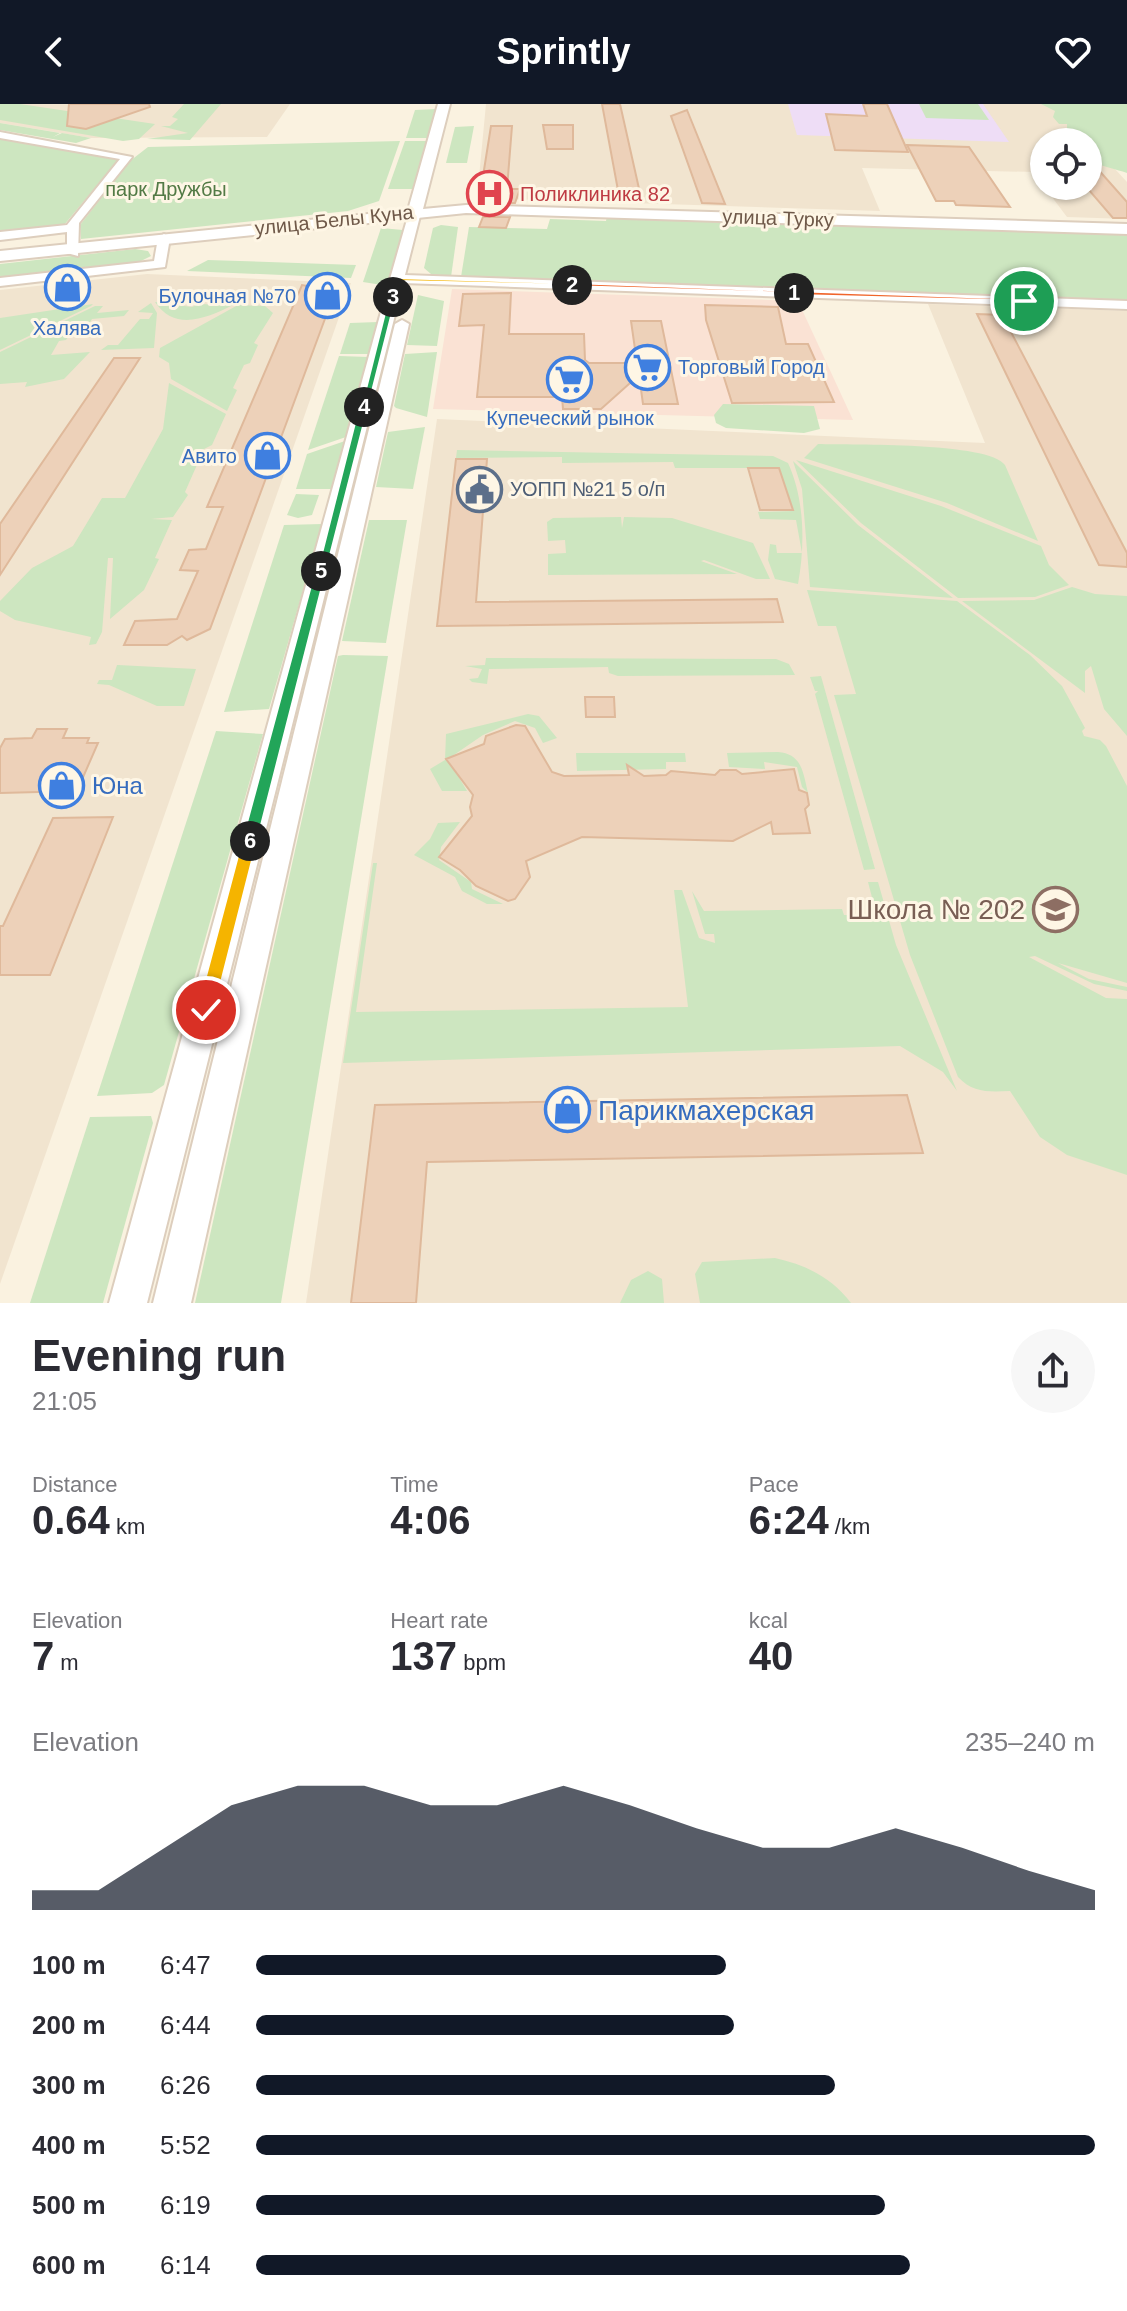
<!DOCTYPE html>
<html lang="en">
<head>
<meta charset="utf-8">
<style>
  :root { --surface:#fff; --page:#f7f7f7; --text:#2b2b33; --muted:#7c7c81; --accent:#111827 }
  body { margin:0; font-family:Helvetica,sans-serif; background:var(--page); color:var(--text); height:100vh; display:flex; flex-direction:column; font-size:30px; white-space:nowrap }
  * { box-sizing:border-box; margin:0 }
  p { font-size:26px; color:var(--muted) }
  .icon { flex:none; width:44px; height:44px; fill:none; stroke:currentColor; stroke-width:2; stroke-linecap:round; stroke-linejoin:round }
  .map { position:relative; height:1199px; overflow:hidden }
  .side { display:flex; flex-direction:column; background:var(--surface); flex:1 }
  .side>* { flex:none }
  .buttons { position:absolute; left:1030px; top:24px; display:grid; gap:16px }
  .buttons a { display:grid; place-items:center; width:72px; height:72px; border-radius:50%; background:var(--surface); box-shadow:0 2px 6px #0004; font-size:40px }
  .pin { position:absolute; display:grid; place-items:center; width:68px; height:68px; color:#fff; margin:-34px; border:4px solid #fff; border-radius:50%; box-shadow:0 2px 8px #0007 }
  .km { position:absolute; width:40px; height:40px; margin:-20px; border-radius:50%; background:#222; color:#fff; font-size:22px; line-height:40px; text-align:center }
  .round { display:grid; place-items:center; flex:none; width:84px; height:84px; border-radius:42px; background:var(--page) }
  .head { display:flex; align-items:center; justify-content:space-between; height:136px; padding:0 32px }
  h1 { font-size:44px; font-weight:800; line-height:60px }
  .figures { display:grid; grid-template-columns:repeat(3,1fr); gap:12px; height:136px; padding:8px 32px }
  .figures div { display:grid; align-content:center }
  .figures b { font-size:40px; font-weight:800 }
  .figures small { font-size:22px; font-weight:400 }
  .figures p { font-size:22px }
  .chart { height:224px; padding:16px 32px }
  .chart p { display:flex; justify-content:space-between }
  .chart svg { width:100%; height:144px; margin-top:8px; fill:var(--accent); opacity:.7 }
  ul { padding:0 32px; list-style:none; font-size:26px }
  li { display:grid; grid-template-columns:128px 96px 1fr; align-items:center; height:60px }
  li i { height:20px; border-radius:10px; background:var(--accent) }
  header { display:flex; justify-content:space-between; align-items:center; height:104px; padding:0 32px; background:var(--accent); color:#fff; font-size:36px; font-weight:800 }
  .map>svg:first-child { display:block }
  .residential { fill:#f1e4cf; fill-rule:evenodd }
  .commercial { fill:#fae2d4 }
  .education { fill:#eeddf6 }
  .green { fill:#cde6c0 }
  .building { fill:#edd1b9; stroke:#dfb99b; stroke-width:2 }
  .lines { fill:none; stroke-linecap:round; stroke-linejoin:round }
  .minor-casing { stroke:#ddcebd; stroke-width:4 }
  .tertiary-casing { stroke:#ddcebd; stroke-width:4 }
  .minor { fill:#fff; fill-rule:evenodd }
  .tertiary { fill:#fff; fill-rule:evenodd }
  .split-1 { fill:#f0652b; stroke:#fff; stroke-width:2 }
  .split-2 { fill:#f0652b; stroke:#fff; stroke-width:2 }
  .split-3 { fill:#f5b400; stroke:#fff; stroke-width:2 }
  .split-4 { fill:#22a559; stroke:#fff; stroke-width:2 }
  .split-5 { fill:#22a559; stroke:#fff; stroke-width:2 }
  .split-6 { fill:#22a559; stroke:#fff; stroke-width:2 }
  .split-7 { fill:#f5b400; stroke:#fff; stroke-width:2 }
  .labels { text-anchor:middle; stroke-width:6; stroke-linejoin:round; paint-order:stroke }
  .far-park-label { font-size:20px; fill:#527a45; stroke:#fef6e5 }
  .far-health-label { font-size:20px; fill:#be3a42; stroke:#fef6e5; text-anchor:start }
  .far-street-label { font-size:20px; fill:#6f5949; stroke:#fef6e5 }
  .far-shop-label { font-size:20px; fill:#366cbe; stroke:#fef6e5; text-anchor:end }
  .far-service-label { font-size:20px; fill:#4e5e75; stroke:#fef6e5; text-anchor:start }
  .shop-label { font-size:24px; fill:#366cbe; stroke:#fef6e5; text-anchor:start }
  .near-education-label { font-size:28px; fill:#785e54; stroke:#fef6e5; text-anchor:end }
  .near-shop-label { font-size:28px; fill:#366cbe; stroke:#fef6e5; text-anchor:start }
</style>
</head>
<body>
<header><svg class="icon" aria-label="back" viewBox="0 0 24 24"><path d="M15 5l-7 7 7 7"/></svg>Sprintly<svg class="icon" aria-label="heart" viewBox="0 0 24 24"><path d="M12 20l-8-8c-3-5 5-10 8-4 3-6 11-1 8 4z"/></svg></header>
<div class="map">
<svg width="1127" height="1199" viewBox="0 0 1127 1199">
  <rect width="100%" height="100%" fill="#faf2e0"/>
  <g class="residential">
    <path d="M0 0H290L267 33 91 34 0 19Z"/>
    <path d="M486 0H1055L1127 78V115L1067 113 1033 68 862 64 880 107 477 94ZM1044 38H1088V82H1044Z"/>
    <path d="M147 170 351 179 0 1180V186Z"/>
    <path d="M928 200 1127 207V1199H306L437 315 985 339Z"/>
  </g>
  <path class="commercial" d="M452 185 798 197 853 316 433 305Z"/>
  <path class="education" d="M788 0H983L1009 38 797 31Z"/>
  <g class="green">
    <path d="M0 0H20L155 20 139 35 123 37 0 16Z"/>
    <path d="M184 0H221L190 36 147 35 188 29 161 22H170L178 15 172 13Z"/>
    <path d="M919 0H978L989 16 926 14Z"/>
    <path d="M1041 0H1127V69C1104 61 1088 63 1088 38H1077L1070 32 1076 30 1067 25V20H1059L1053 13 1055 7Z"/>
    <path d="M437 5 428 34H406L415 6Z"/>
    <path d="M0 19 60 29 53 33 62 29 91 34 76 39 0 26Z"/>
    <path d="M474 22 467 59H446L455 23Z"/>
    <path d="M0 33 118 55H119L64 121 0 130Z"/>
    <path d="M400 37 379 97 348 107 81 135 80 121 130 57 148 43Z"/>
    <path d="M405 37H427L413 85H388Z"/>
    <path d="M607 112 1127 129V198L461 173 469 123 547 125 550 115 606 117Z"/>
    <path d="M441 121 458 123 451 173 431 170 424 164 433 124Z"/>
    <path d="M381 124 403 126 388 182 363 178Z"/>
    <path d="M135 145 148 147 151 152 135 160 0 175V160Z"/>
    <path d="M208 156 356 161 351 174 187 167Z"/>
    <path d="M418 191 444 197 437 242 407 241Z"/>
    <path d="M155 198 192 203 198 200 233 201C207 214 175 228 155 198Z"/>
    <path d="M151 199 157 209 154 244 101 246 108 241H118L140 215H149L153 209 138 208Z"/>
    <path d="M93 200 91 202 0 246V214Z"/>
    <path d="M238 201 265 202 273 209 254 239 258 241 250 259 244 261 233 284 237 286 227 307 171 275 169 259 159 253 160 244Z"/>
    <path d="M95 202H103L97 209 129 206 124 212 92 215 89 220 77 221 66 236 59 237 51 251 90 248 64 275 25 283 27 278 0 280V248Z"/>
    <path d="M378 218 369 250H340L350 219Z"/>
    <path d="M437 248 427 313 396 304 394 302 405 250Z"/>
    <path d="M339 252 369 253 346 333 308 346Z"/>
    <path d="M169 279 226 310 212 341 204 345 185 388 188 391 173 413 151 415 172 416 155 454 159 455 144 486 110 515 113 454H108L102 528 96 540 89 541 91 533 15 516 0 507V497L32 464 73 442 102 394H125L163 325Z"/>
    <path d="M723 300 814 302 820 325 804 329 726 324 716 319 714 311Z"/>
    <path d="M425 323 413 385 376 383 388 328Z"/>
    <path d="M345 337 331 385H296L307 350Z"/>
    <path d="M818 340C852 341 989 338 1005 361L1038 437 947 399 804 354Z"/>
    <path d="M457 346 773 352 788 359C805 396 805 442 798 480L775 475 768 456 770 440 776 441 777 449H802L796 416 760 415 758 408 794 407 779 364H675L673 358 562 359V353L456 354Z"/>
    <path d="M796 356 941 402 1041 442 1049 461 1069 481 1035 493 958 494 861 419Z"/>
    <path d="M793 357 858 421 953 494 810 483 802 385Z"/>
    <path d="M296 390 319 391 312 411 298 414 287 411Z"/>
    <path d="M621 413 622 424 624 413 672 414 753 439 770 475H756L704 456 701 457 737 470 548 471V450L566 449 565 436 548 437 547 418 553 414Z"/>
    <path d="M369 416H407L386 539 342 537Z"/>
    <path d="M322 420 269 605 224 608 284 421Z"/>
    <path d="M1072 483 1095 490 1127 492V632L1104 605 1091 562 1085 567V589L962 497 1034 496Z"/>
    <path d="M807 486 957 497 1030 551 1062 582 1085 624 1082 627 1084 632 1100 636 1106 642 1127 682V879L1058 859 1089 875 1127 883V887L1094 880 1035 852 1029 853 1106 894 1127 895V1071L1067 1051 1040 1033 1010 987C989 988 973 989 958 973L910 851 834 591 856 590 836 522H818Z"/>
    <path d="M343 551 388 552 281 1199H195L338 552Z"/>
    <path d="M486 554 776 555 789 560 795 571 618 572 609 569 608 563 489 565 487 580 472 578 469 575 478 574 482 565 465 562 485 561Z"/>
    <path d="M117 561H118L196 565 184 602H157L109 581 97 580 99 576H112Z"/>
    <path d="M821 572 875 765 864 766 815 590 818 587H815L810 573Z"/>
    <path d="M528 610 539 612 557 634 543 639 535 624 515 617 483 631 448 655 467 687H442L430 665 445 656 446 630Z"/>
    <path d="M216 627 263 630 164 981 152 989 97 992Z"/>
    <path d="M778 648C802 650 803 668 808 689L802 683 797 663 764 658 765 665 729 663 727 649Z"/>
    <path d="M576 649H685L686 658H666V665L577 667Z"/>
    <path d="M460 718 441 743 439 756 471 778 472 785 503 800H487L462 787 455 773 414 751 430 735 438 719Z"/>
    <path d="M373 759H377L356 908 688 903 674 786H682L699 834 715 839 714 830H705L692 787 704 807 842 805 844 811H872L875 805 868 778H878L896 841 957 987 943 968 900 942 343 959Z"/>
    <path d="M151 1012 153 1019 103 1199H30L90 1013Z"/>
    <path d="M775 1154C806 1161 831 1173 851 1199H700L695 1170 702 1158Z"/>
    <path d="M648 1167 662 1175 664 1199H620L631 1176Z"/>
  </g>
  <g class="building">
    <path d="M69 0H149L150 3 86 25 67 22Z"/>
    <path d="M602 0H620L642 98 620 97Z"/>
    <path d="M863 0H887L908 48 835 46 826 10 867 12Z"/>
    <path d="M687 6 725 100 702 99 671 12Z"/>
    <path d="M543 21H573V45H547Z"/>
    <path d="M491 22H512L507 85H520L515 99H489L490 96 480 91Z"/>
    <path d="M907 41 969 43 1010 103 956 101 954 97H936Z"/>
    <path d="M1088 54 1127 98V114H1113L1088 85Z"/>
    <path d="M483 113H510L506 124 479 123Z"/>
    <path d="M339 177 210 525 187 536 182 532 167 541H124L135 517 177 515 198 467 180 466 189 446 206 445 223 403H207L302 181 320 184Z"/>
    <path d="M511 189 509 230H584L585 256 589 259H637L631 217H661L678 300H643L639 271 601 305H563L562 293H477L484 221 459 222 463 190Z"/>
    <path d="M705 201 778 203 786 240H808L834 298 732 299 706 216Z"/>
    <path d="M977 210 1002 211 1127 449V463L1099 461Z"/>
    <path d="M114 254H140L0 471V420Z"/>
    <path d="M456 355H487L476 498 777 495 783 518 437 522Z"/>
    <path d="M748 364H779L793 406H760Z"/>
    <path d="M585 593H614L615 613H586Z"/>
    <path d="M516 621 525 622 552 668 564 672 629 671 627 661 644 672 666 671 671 667 715 671 720 666H736L742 670 794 665 799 686 807 689 809 701 805 705 810 729 773 730 771 718 733 737 582 733 526 757 530 773 515 795 508 797 476 782 460 766 439 753 472 712 470 703 473 691 446 655 484 640 486 632Z"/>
    <path d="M37 625H67L63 634H89L87 639H98L77 687 0 689V644L5 635 32 634Z"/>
    <path d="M113 713 50 871H0V822H3L53 714Z"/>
    <path d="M907 991 923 1049 427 1058 416 1199H351L375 1001Z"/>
  </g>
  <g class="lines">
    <defs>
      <g id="minor">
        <path d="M0 28 132 53 79 119 78 152 67 149V128L0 136V128L67 121 120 55 0 34Z"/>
        <path d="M414 108 420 112 405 171 1127 197V205L403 179 147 1199H109L390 175 408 112Z"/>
        <path d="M164 130 170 134 165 163 0 182V174L154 157 158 134Z"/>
        <path d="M402 216 409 220 191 1199H153L395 220Z"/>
      </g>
      <path id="tertiary" d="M438 0H450L423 105 466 101 1127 120V130L466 109 0 157V147L408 106Z"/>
    </defs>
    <use href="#minor" class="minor-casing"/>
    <use href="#tertiary" class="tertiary-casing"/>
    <use href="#minor" class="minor"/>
    <use href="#tertiary" class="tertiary"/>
  </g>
  <path class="split-1" d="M792 187 1024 195 1027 197 794 191Z"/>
  <path class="split-2" d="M572 179 794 187 798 189 569 182Z"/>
  <path class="split-3" d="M395 174 572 179 576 181 400 177 393 195 389 193Z"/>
  <path class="split-4" d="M393 190 396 193 368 303 361 305 389 193Z"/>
  <path class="split-5" d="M364 300 368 303 326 467 317 469 359 303Z"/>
  <path class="split-6" d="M321 463 326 467 257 737 250 743 242 737 315 467Z"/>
  <path class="split-7" d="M250 731 257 737 214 906 206 914 197 906 242 737Z"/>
  <defs>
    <symbol id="hospital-ring" viewBox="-11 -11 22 22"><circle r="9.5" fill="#fef6e5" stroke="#e0444e" stroke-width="1.5"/><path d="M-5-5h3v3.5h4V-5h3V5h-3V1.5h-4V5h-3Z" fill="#e0444e"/></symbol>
    <symbol id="shop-ring" viewBox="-11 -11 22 22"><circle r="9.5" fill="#fef6e5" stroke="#3f7fe0" stroke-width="1.5"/><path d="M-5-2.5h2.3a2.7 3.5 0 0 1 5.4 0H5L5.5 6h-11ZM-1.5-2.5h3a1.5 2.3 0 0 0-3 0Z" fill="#3f7fe0"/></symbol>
    <symbol id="supermarket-ring" viewBox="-11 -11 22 22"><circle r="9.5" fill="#fef6e5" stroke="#3f7fe0" stroke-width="1.5"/><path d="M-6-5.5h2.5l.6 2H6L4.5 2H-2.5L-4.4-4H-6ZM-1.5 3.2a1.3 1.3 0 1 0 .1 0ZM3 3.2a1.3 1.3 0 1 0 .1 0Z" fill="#3f7fe0"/></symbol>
    <symbol id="civic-ring" viewBox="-11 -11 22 22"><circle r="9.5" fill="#fef6e5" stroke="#5c6f8a" stroke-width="1.5"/><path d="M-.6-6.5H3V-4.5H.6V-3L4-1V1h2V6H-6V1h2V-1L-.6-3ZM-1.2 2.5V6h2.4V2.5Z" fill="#5c6f8a"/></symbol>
    <symbol id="school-ring" viewBox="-11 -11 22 22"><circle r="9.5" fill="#fef6e5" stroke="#8d6e63" stroke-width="1.5"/><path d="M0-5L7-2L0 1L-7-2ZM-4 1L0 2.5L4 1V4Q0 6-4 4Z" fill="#8d6e63"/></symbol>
  </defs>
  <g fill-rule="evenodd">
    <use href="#hospital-ring" x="464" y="64" width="51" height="51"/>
    <use href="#shop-ring" x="42" y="158" width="51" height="51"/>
    <use href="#shop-ring" x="302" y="166" width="51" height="51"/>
    <use href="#supermarket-ring" x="622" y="238" width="51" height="51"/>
    <use href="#supermarket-ring" x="544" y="250" width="51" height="51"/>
    <use href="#shop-ring" x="242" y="326" width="51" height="51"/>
    <use href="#civic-ring" x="454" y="360" width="51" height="51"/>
    <use href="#shop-ring" x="36" y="656" width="51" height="51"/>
    <use href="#school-ring" x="1030" y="780" width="51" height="51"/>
    <use href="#shop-ring" x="542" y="980" width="51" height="51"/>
  </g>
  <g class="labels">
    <g class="far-park-label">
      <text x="166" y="92">парк Дружбы</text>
    </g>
    <g class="far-health-label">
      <text x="520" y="97">Поликлиника 82</text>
    </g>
    <g class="far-street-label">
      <text transform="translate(778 114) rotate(2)" y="7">улица Турку</text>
      <text transform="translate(334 116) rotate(-6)" y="7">улица Белы Куна</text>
    </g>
    <g class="far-shop-label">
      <text x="296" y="199">Булочная №70</text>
      <text x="67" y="231" text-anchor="middle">Халява</text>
      <text x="678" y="270" text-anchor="start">Торговый Город</text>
      <text x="570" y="321" text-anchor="middle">Купеческий рынок</text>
      <text x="237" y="359">Авито</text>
    </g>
    <g class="far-service-label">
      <text x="510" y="392">УОПП №21 5 о/п</text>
    </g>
    <g class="shop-label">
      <text x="92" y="690">Юна</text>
    </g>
    <g class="near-education-label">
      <text x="1025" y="815">Школа № 202</text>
    </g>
    <g class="near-shop-label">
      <text x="598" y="1016">Парикмахерская</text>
    </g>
  </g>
</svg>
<div class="buttons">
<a><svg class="icon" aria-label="locate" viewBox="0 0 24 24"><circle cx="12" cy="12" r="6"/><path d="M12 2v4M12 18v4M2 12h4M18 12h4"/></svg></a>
</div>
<div class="pin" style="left:1024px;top:197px;background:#1e9e55"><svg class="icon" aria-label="arrive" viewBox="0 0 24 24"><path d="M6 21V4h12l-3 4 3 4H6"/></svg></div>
<div class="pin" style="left:206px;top:906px;background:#d93025"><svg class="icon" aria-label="check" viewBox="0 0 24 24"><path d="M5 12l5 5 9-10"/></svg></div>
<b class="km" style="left:794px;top:189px">1</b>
<b class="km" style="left:572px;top:181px">2</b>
<b class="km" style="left:393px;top:193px">3</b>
<b class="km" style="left:364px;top:303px">4</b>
<b class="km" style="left:321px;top:467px">5</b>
<b class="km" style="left:250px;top:737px">6</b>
</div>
<section class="side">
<div class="head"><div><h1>Evening run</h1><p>21:05</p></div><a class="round"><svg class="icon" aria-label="share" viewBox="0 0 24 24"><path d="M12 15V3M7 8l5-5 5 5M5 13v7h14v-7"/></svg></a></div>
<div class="figures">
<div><p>Distance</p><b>0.64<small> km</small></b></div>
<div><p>Time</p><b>4:06</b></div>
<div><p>Pace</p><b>6:24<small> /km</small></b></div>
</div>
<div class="figures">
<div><p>Elevation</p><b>7<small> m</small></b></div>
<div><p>Heart rate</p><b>137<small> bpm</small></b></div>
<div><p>kcal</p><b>40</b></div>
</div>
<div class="chart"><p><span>Elevation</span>235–240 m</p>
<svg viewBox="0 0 160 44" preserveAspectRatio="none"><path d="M0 44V38L10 38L20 25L30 12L40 6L50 6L60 12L70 12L80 6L90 12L100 19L110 25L120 25L130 19L140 25L150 32L160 38V44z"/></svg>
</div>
<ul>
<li><b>100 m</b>6:47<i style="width:56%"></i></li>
<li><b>200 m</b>6:44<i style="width:57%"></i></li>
<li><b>300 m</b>6:26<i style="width:69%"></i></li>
<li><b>400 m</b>5:52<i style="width:100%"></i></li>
<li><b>500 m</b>6:19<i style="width:75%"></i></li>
<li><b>600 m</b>6:14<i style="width:78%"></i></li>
</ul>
</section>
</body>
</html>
